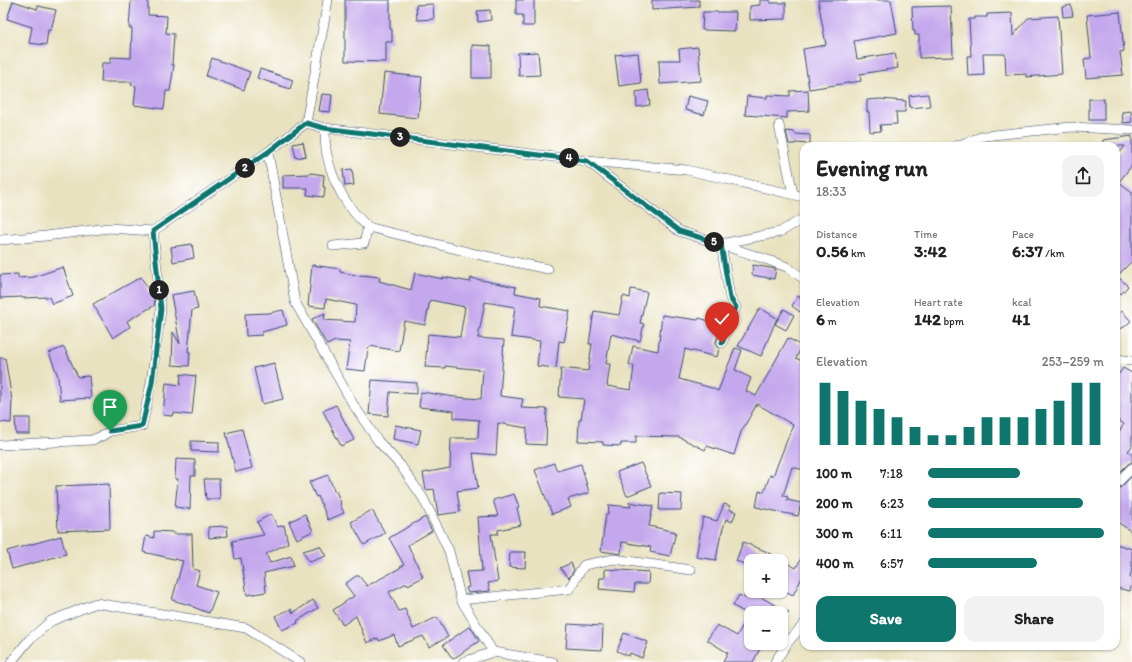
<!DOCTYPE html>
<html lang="en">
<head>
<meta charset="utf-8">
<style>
  :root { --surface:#fff; --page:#f2f2f2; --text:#222; --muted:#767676; --accent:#0f766e }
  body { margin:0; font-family:Itim,sans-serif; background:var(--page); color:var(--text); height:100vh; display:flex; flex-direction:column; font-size:15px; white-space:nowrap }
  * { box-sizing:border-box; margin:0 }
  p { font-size:13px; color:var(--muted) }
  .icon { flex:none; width:22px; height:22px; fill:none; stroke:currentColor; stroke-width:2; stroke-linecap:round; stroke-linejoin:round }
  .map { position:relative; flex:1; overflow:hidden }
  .panel { position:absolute; left:800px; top:142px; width:320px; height:508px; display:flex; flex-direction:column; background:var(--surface); border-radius:12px; box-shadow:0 1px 3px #0004 }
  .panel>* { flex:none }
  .buttons { position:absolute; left:744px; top:554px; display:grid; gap:8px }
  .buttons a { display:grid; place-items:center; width:44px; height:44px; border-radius:8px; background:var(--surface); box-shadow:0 1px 3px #0004; font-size:20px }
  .pin { position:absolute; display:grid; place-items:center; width:34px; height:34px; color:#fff; margin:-41px -17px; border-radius:50% 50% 50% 0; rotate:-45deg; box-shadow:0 0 4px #0007 }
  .pin .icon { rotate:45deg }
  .km { position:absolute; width:20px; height:20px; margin:-10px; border-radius:50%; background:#222; color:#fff; font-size:11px; line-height:20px; text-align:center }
  .round { display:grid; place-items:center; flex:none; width:42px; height:42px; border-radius:12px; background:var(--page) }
  .head { display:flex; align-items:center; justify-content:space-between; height:68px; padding:0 16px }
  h1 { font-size:22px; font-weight:800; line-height:30px }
  .metrics { display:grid; grid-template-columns:repeat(3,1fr); gap:6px; height:68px; padding:4px 16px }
  .metrics div { display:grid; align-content:center }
  .metrics b { font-size:17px; font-weight:800 }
  .metrics small { font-size:11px; font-weight:400 }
  .metrics p { font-size:11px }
  .chart { height:112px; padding:8px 16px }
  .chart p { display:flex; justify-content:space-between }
  .chart svg { width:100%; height:72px; margin-top:4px; stroke:var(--accent); stroke-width:6 }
  .action { display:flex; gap:8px; margin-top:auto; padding:8px 16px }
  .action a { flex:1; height:46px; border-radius:12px; background:var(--accent); color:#fff; font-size:16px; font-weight:800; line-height:46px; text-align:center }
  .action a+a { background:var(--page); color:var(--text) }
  ul { padding:0 16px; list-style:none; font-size:13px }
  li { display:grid; grid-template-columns:64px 48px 1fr; align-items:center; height:30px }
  li i { height:10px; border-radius:5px; background:var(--accent) }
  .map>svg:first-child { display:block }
  .building { fill:#c4a7ed }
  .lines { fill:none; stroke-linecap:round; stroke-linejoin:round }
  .minor-casing { stroke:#3a4a6d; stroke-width:10 }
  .minor { stroke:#fff; stroke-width:9 }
  .route-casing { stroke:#fff; stroke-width:8 }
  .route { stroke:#0f766e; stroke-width:5 }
</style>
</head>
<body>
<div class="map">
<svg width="1132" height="662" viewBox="0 0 1132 662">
  <rect width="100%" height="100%" fill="#fff"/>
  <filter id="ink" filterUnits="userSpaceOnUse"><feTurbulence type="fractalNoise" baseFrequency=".025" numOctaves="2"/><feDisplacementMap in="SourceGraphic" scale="8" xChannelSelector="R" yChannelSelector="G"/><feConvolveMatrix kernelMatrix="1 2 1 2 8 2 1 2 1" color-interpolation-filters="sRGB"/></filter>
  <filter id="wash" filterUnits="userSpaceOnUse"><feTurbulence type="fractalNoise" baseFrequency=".012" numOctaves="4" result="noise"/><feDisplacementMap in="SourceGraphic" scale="16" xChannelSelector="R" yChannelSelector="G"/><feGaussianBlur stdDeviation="0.9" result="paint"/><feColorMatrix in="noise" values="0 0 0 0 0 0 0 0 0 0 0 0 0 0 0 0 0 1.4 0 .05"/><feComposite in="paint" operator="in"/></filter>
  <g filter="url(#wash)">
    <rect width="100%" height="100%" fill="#e9e2c0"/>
    <g id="blocks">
      <g class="building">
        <path d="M131 0H148V15L167 16 166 33 174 34 172 65H174L170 91H166L164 109 134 105 136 86 131 85 132 82H101L102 63H111V57L131 58 132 28H129Z"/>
        <path d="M345 0H390V29H392V42H386V62L345 61Z"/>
        <path d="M516 0H534V26H523V15H516Z"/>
        <path d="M652 0H699V7L652 10Z"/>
        <path d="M760 0H770V3H786V19L750 20V6L760 5Z"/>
        <path d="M818 0H891L897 33 854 41 857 59 895 53 898 68 860 74 861 81 809 89 803 49 826 45Z"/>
        <path d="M13 1 37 9 38 6 56 10 51 30H48L46 45 29 43 32 27 7 19Z"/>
        <path d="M433 4 434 19 417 20 416 5Z"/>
        <path d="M1071 5 1073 16 1063 17 1062 7Z"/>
        <path d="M951 6 953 57 919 58V35H915V31H913L912 7Z"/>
        <path d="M490 10 491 20 478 22 477 11Z"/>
        <path d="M703 12H736L735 31 702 30Z"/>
        <path d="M1120 12 1124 51 1120 52 1123 75 1086 78 1084 59 1091 58 1087 15Z"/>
        <path d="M1012 13 1013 36 1028 18 1058 16 1062 74 1026 77V74L1006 75 1005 54H983L984 75 968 76 967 56H971L969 19H975V17H987V14Z"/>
        <path d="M472 45 491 46V78H472Z"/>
        <path d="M698 47 701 81 660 84 659 60H680L679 49Z"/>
        <path d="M538 52 540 75 519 76 518 53Z"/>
        <path d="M638 53 641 83 619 86 615 55Z"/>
        <path d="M212 58 250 72 244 90 206 76Z"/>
        <path d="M260 69 293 80 290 89 257 78Z"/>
        <path d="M384 73 422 77 418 118 380 114Z"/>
        <path d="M648 90 650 105 637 107 636 92Z"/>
        <path d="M808 90 809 111 787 112V118L745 115 747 96 767 98V95L790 96V91Z"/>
        <path d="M322 94 332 95 330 112 319 111Z"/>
        <path d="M928 94 930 106 910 108 909 96Z"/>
        <path d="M688 96 708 101 704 115 685 110Z"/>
        <path d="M880 99 906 101 905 112H896L897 124 880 125 881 131 870 132 869 112H867V100Z"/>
        <rect x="1089" y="99" width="15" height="21"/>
        <path d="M1131 111 1132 122 1123 123 1122 112Z"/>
        <path d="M786 131 795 132V134L810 135V144L795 143V144H789Z"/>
        <path d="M1132 136V165L1119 182 1132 192V261L1117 276 1128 286 1121 294 1116 289V158L1125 146H1103V140Z"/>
        <path d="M303 142 306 156 296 158 293 144Z"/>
        <path d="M352 169 354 185 345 186 343 170Z"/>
        <path d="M311 173 324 175 323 187H325L324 197 307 195 308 188H283V175L310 174Z"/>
        <path d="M192 244 194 258 173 262 171 247Z"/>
        <path d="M312 265 340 269V272L361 276V275L380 277 379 281 411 290 415 273 443 279V277L470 282 471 278 516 287 515 293 541 298 540 306 570 311 564 342 559 341 556 368 537 366 540 341 511 337 515 307 485 302 478 338 504 340 500 396 523 399 521 408 547 409 546 445 526 444 527 428 498 423 496 455 473 453 478 488 457 491 460 512 438 515 434 489 426 490 423 473 450 468 451 438H478L479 420 454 418V411L419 407 421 392 455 397 481 399 483 370 445 366V368L425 367 428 334 460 337 465 307 430 300 425 325 404 321 399 351 370 346 369 348H368L365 371 346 369 350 342 335 341 327 345 312 319 325 313 324 320 355 322 356 305 326 299 325 308 308 306Z"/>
        <path d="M753 265 776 269 774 279 752 275Z"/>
        <path d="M63 267 73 296 52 304 49 297 22 298V297L0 298V275L18 274V278L34 277Z"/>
        <path d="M141 277 154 299 155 305 127 321 130 327 113 338 93 304Z"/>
        <path d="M631 289 647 292 640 323 644 324 640 341 611 334 606 364H610L607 386 631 390 634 366 629 365 633 346 658 351 662 315 698 320 699 318 723 325 716 341V344L719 348 717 357 685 349 679 379 712 388 718 391 735 348 742 350 735 370 751 378 746 391 756 396 788 338 802 346 796 358 804 362V470L792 467 783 496 788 497 787 500 801 503 798 516 756 507 759 491 764 492 770 475 773 476 793 425 757 404 741 432 734 455 707 446 705 450 679 437 636 436V443H621V446L603 445V442L578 441 579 420H581L584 399 559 397 561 368 588 371 592 344H589L594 311 619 315 623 296 630 298Z"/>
        <path d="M194 291 198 309 192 310 188 352H190L189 366 172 365 173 332 180 344 171 295Z"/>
        <path d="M798 296 804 300V305L800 312 792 306Z"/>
        <path d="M760 308 777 318 761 356 738 346Z"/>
        <path d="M784 309 794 315 786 330 775 324Z"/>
        <path d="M283 310 287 325 262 332V335L246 336 245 314 269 313Z"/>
        <path d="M1122 311 1131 321 1123 328 1122 327 1116 333V316Z"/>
        <path d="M64 347 78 377 89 376 91 398 60 400 58 376 49 353Z"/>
        <path d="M0 358H5L12 400 11 423 0 422Z"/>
        <path d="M274 363 283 399 262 404 254 368Z"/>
        <path d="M1123 368 1132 373V446L1128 451 1132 454V462L1128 464 1116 476V436L1124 424 1116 419V373L1119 374Z"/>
        <path d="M181 374 196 376 192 415 173 413 172 416 163 415 166 383 180 385Z"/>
        <path d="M372 380 417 383V394L390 392 388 416 369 414Z"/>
        <path d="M336 405 354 440 341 446 323 411Z"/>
        <path d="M15 418H30V434H16Z"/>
        <path d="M395 425 421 430 418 444 393 439Z"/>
        <path d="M242 429 252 468 236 472 226 433Z"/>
        <path d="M191 441 219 442V452L191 451Z"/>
        <path d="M176 459 195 460V476H191L190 509 175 507 178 479H175Z"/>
        <path d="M554 463 557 471 581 464 589 493 568 499 571 507 552 514 535 470Z"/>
        <path d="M641 463 651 486 627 496 617 472Z"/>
        <path d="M328 475 335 492 336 491 341 503 340 504 344 513 328 520 318 496 316 497 309 482Z"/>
        <path d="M1132 476V532L1116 521V490L1120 488Z"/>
        <path d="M204 479H219L220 499H206Z"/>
        <path d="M109 484 110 529 58 531 56 486Z"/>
        <path d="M660 493 682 494 681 510H659Z"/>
        <path d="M514 494 519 507 517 508 521 525 498 530V534H491L498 581 488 583 490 591 468 593 466 588 469 587 466 572 482 571 478 517 498 516 493 500Z"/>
        <path d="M629 502 653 506 649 526 676 532 670 556 650 552 651 547 622 542 621 554 601 551 606 514H608L609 505 631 507Z"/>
        <path d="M724 504 730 506 729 509 736 512 732 522 726 519 720 538 716 560 696 557 703 517 717 521Z"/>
        <path d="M372 510 385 533 364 545 351 522Z"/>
        <path d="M271 514 278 527 284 525 288 543 266 554 270 563 291 556 294 566 264 573 266 592 247 595 241 558 235 559 232 541 264 535 257 522Z"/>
        <path d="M305 514 313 531 297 539 289 522Z"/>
        <path d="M425 517 432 531 408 545 423 577 408 585 407 583 389 592 399 611 405 609 413 629 437 617 448 637 429 647 423 636 398 646 394 635 379 641 378 638 367 643 356 616 343 625 333 610 354 596 345 584 356 576H359L367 586 400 568V567L404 565 389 538Z"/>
        <path d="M227 526 228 536 209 538 208 527Z"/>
        <path d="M154 531 173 532V534H192L193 569 200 571 196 585 217 592 209 613 193 607V606L172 600 183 561 143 552 146 536 154 538Z"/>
        <path d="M61 536 66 554 12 569 7 551Z"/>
        <path d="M743 542 765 551 796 568 804 553V574L793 595 781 589V561H751L750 566 736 561Z"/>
        <path d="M1116 544 1132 549V568L1130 578 1132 579V584L1130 591 1116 588Z"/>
        <path d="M320 546 326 556 309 562 303 551Z"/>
        <path d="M510 552H526L525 568 509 567Z"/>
        <path d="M571 563 574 570 569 578 560 568Z"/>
        <path d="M605 569 649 572 648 584H635L634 592 599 589 600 578H605Z"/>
        <path d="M750 591 789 613H751V643H763L753 662H723L728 653 707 640 717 625 737 636 749 613H746L733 606 739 595 746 598Z"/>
        <path d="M313 600 318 608 297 621 298 623 282 630 275 616 291 609 293 613Z"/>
        <path d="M568 624 603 626 602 650 566 648Z"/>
        <path d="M470 626 479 641 453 659 443 645Z"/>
        <path d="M624 633 648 642 642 658 630 653 629 656 617 651Z"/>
      </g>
    </g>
  </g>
  <g filter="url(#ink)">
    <use href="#blocks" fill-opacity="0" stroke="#3a4a6d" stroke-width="1"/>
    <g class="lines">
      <defs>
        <g id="minor">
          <path d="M306 123 325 128 587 161 687 170 804 197"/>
          <path d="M779 125 793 194"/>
          <path d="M325 128C325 137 325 147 327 155 333 183 347 208 368 227L476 254 548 269"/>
          <path d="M956 146 984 136 1071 127 1132 130"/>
          <path d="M268 152 295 302 353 404 378 441 401 466 423 498 449 551 461 600 493 652"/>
          <path d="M587 161 679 231 768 260 787 267 804 279"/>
          <path d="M0 240 46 236 109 228 153 231 268 152 306 123 328 0"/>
          <path d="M333 246 364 243 368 227"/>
          <path d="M722 343 736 307 730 298 721 244 780 232 804 218"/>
          <path d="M1116 359 1132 361"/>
          <path d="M1 445 92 440 102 436 110 431 142 426 151 383 161 309 153 231"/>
          <path d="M1116 484 1132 468"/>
          <path d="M461 600 569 589 584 565 614 559 691 570"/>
          <path d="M11 662 29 640 51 621 96 603 246 628 300 662"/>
          <path d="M463 662 493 652 553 662"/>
          <path d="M775 662 788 642 804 624"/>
        </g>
      </defs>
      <use href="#minor" class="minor-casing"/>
      <use href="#minor" class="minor"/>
    </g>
  </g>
  <g class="lines" filter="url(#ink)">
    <defs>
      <path id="route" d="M110 431 142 426 152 383 161 309 153 231 268 152 306 123 324 128 587 161 679 231 721 244 730 298 736 307 722 343"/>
    </defs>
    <use href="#route" class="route-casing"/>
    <use href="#route" class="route"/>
  </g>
</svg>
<div class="buttons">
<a>+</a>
<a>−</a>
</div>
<div class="pin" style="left:110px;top:431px;background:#1e9e55"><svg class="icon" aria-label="arrive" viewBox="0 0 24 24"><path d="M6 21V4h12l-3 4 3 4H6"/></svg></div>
<div class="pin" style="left:722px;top:343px;background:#d93025"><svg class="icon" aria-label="check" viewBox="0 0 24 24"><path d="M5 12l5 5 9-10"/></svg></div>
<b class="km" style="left:159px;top:290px">1</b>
<b class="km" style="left:245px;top:168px">2</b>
<b class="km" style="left:400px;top:137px">3</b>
<b class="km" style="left:569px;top:158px">4</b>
<b class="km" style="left:714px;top:242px">5</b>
<section class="panel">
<div class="head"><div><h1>Evening run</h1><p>18:33</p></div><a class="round"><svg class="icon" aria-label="share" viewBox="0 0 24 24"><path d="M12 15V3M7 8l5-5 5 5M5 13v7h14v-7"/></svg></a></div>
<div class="metrics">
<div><p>Distance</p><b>0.56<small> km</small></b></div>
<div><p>Time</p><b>3:42</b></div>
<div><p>Pace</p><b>6:37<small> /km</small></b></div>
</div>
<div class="metrics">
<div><p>Elevation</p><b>6<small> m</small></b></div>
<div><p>Heart rate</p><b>142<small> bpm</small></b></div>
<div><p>kcal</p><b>41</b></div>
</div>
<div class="chart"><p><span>Elevation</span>253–259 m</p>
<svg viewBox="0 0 160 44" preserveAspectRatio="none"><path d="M5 44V6M15 44V11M25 44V17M35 44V22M45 44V27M55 44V33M65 44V38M75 44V38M85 44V33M95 44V27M105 44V27M115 44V27M125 44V22M135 44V17M145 44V6M155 44V6"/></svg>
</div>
<ul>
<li><b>100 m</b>7:18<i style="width:52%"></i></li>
<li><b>200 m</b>6:23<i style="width:88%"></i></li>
<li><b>300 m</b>6:11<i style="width:100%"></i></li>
<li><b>400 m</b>6:57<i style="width:62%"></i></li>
</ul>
<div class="action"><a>Save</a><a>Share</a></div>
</section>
</div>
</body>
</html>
